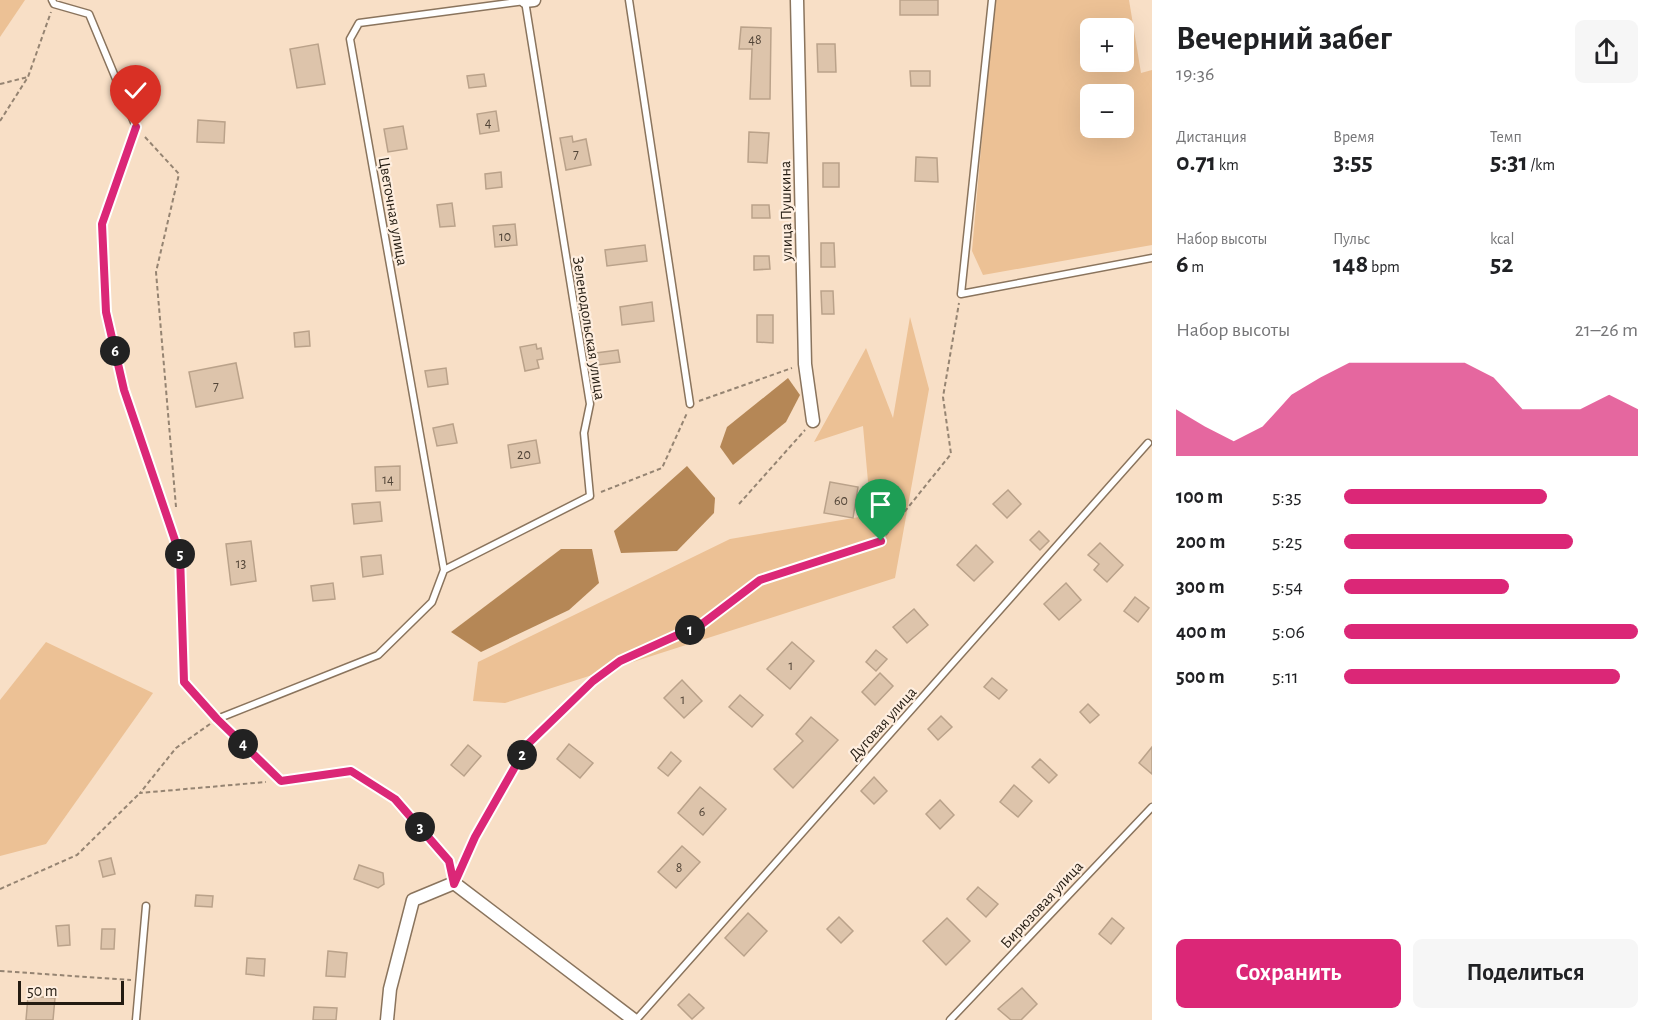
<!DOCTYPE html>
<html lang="ru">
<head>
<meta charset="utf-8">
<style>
  :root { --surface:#fff; --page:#f6f6f6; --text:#202124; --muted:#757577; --accent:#db2777 }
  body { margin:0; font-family:"Alegreya Sans",sans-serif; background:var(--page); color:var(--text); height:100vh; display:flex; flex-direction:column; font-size:22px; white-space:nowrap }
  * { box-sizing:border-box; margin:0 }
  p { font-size:20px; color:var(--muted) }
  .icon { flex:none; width:33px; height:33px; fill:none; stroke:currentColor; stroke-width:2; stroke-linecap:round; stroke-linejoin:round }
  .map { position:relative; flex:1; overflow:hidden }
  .sheet { display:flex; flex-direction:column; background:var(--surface); width:510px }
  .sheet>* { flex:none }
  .tools { position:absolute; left:1080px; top:18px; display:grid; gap:12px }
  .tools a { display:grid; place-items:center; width:54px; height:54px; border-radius:9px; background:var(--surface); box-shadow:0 6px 24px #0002; font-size:30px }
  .scale { position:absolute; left:18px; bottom:15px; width:106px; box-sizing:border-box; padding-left:6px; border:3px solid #231b11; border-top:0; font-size:16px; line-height:21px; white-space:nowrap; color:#231b11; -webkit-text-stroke:4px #feeedf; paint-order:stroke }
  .pin { position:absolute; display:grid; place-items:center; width:51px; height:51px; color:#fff; margin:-62px -26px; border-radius:50% 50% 50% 0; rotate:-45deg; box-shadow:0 0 6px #0007 }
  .pin .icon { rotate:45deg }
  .km { position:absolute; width:30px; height:30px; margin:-15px; border-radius:50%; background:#222; color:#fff; font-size:16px; line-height:30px; text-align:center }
  .round { display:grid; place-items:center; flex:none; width:63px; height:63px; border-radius:9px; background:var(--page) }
  .summary { display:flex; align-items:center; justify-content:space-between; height:102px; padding:0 24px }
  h1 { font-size:33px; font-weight:700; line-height:45px }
  .stats { display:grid; grid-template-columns:repeat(3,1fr); gap:9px; height:102px; padding:6px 24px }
  .stats div { display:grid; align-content:center }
  .stats b { font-size:26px; font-weight:700 }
  .stats small { font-size:16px; font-weight:400 }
  .stats p { font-size:16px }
  .chart { height:168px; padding:12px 24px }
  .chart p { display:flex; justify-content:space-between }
  .chart svg { width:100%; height:108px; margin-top:6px; fill:var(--accent); opacity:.7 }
  .primary-button { display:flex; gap:12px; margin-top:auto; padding:12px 24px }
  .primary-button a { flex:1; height:69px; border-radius:9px; background:var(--accent); color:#fff; font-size:24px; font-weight:700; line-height:69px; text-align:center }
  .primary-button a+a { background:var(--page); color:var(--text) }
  ul { padding:0 24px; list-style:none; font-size:20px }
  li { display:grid; grid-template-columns:96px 72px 1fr; align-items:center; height:45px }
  li i { height:15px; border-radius:8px; background:var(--accent) }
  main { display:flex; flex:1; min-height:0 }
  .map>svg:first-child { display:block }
  .green { fill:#ecc195; fill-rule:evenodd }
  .water { fill:#b58756 }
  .building { fill:#ddc4ab; stroke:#baa28a; stroke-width:1.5 }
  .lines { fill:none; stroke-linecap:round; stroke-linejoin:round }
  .service-casing { stroke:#8a745d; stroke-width:9 }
  .minor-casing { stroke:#8a745d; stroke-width:15 }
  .path { stroke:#958472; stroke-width:2; stroke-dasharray:4.5 3; stroke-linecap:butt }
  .service { stroke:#fff; stroke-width:6 }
  .minor { stroke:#fff; stroke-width:12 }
  .route-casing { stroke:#fff; stroke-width:12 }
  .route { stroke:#db2777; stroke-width:8 }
  .labels { text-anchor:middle; stroke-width:4.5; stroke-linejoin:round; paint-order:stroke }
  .number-label { font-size:14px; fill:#524538 }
  .street-label { font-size:16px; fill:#231b11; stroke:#feeedf }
</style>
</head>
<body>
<main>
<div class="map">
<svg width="1152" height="1020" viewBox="0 0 1152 1020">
  <rect width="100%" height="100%" fill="#f8dfc6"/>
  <g class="green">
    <path d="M0 0H25L0 37Z"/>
    <path d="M994 0H1129L1141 73 1152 70V245L983 275 972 251ZM1090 28H1124V62H1090ZM1090 94H1124V128H1090Z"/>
    <path d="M910 317 929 389 895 578 505 703 473 701 478 662 730 539 871 515 863 426 814 442 866 348 893 418Z"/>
    <path d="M46 642 153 693 46 844 0 856V700Z"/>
  </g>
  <g class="water">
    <path d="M788 378 800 395 786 422 733 465 720 447 727 427Z"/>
    <path d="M687 466 715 498 714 513 677 551 621 553 614 531Z"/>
    <path d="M561 549H592L599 583 569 610 481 652 451 632Z"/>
  </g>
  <g class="building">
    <rect x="900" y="0" width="38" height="15"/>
    <path d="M741 27 771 28 770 99H750L752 49H739Z"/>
    <path d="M318 44 325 84 297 88 290 49Z"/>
    <path d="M817 44H835L836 72H818Z"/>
    <path d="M910 71H930V86H911Z"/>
    <path d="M484 74 486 86 469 88 467 76Z"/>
    <path d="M496 111 499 131 480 134 477 114Z"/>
    <path d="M198 120 225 122 224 143 197 142Z"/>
    <path d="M403 126 407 149 388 152 384 129Z"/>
    <path d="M749 132 769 133 767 163 748 162Z"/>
    <path d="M572 136 573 142 586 139 591 165 566 170 560 138Z"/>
    <path d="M916 157 937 158 938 182 915 181Z"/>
    <rect x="823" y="163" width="16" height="24"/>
    <path d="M501 172 502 187 486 189 485 174Z"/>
    <path d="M452 203 455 226 440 227 437 205Z"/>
    <path d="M752 205H769L770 218H752Z"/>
    <path d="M515 224 517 245 495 247 493 226Z"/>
    <path d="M821 243H834L835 267H821Z"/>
    <path d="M645 245 647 261 607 266 605 250Z"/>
    <path d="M754 256H769L770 269 754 270Z"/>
    <path d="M821 291H833L834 314H822Z"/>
    <path d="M652 302 654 321 622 325 620 307Z"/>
    <path d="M757 315H773V343L757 342Z"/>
    <path d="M309 331 310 346 295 347 294 333Z"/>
    <path d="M536 344 537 349 541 348 543 359 537 360 539 368 525 371 520 347Z"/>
    <path d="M618 350 620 362 598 365 596 353Z"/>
    <path d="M236 363 243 398 196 407 189 372Z"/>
    <path d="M446 368 448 384 428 387 425 371Z"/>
    <path d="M453 424 457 443 437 446 433 428Z"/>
    <path d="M536 440 540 463 511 468 508 445Z"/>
    <path d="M400 466V490L376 491 375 467Z"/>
    <path d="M830 482 858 487 853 518 824 513Z"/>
    <path d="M1008 490 1021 504 1007 518 993 504Z"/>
    <path d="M380 502 382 521 354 524 352 504Z"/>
    <path d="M1039 531 1049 541 1040 550 1030 540Z"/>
    <path d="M251 541 256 581 231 585 226 544Z"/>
    <path d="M1100 543 1123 565 1107 582 1094 570 1099 564 1088 555Z"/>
    <path d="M976 545 993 562 974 581 957 565Z"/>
    <path d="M381 555 383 574 363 577 361 557Z"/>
    <path d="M333 583 335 599 313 601 311 586Z"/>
    <path d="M1066 583 1081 600 1059 620 1044 604Z"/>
    <path d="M1135 597 1149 608 1138 622 1124 611Z"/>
    <path d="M914 609 928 625 907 643 893 627Z"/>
    <path d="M792 642 814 661 790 689 767 669Z"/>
    <path d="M876 650 887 659 876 671 866 662Z"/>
    <path d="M880 673 893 686 875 705 862 692Z"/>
    <path d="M992 678 1007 690 999 699 984 687Z"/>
    <path d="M682 680 702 701 684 718 664 698Z"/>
    <path d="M740 695 763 715 752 727 729 707Z"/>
    <path d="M1088 704 1099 715 1090 723 1080 712Z"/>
    <path d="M941 716 952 727 938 740 928 729Z"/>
    <path d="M811 717 838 740 793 788 774 769 803 741 796 734Z"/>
    <path d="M569 744 593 763 580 778 557 759Z"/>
    <path d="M468 745 481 756 464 776 451 765Z"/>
    <path d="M1152 747V774L1139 763Z"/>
    <path d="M671 752 681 761 668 776 658 768Z"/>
    <path d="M1040 759 1057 775 1049 783 1032 767Z"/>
    <path d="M874 777 887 791 874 804 861 791Z"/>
    <path d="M1014 785 1032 801 1018 817 1000 802Z"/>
    <path d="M700 787 726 809 703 835 678 813Z"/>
    <path d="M940 800 954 815 940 829 926 814Z"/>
    <path d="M682 846 700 862 676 888 658 872Z"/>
    <path d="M111 858 115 874 103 877 99 861Z"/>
    <path d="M359 865 383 873 384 884 378 888 354 879Z"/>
    <path d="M978 887 998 904 986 917 967 899Z"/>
    <path d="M196 895 213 896 212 907 195 906Z"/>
    <path d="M748 913 767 931 744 956 725 938Z"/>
    <path d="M839 917 853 931 841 943 827 929Z"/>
    <path d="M947 918 970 941 946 965 923 941Z"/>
    <path d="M1112 918 1124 928 1111 944 1099 934Z"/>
    <path d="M69 925 70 945 58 946 56 926Z"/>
    <path d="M102 929H115L114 949H101Z"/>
    <path d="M328 951 347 953 345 977 326 976Z"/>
    <path d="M247 958 265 959 264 976 246 974Z"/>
    <path d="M1022 988 1037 1004 1021 1020H1011L998 1009Z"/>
    <path d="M689 994 704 1008 692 1019 678 1005Z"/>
    <path d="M28 996 55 998 53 1020H26Z"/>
    <path d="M314 1007 337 1008 336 1020H313Z"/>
  </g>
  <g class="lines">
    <defs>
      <g id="service">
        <path d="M52 0 54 4 89 14 136 127 102 224 106 312 124 390 180 555 184 682 217 719 281 781 351 771 395 799 449 861 454 883"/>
        <path d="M629 0 690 404"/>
        <path d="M992 0 961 294 1152 258"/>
        <path d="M217 719 378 655 432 602 444 570 350 39 359 23 525 1 590 404 584 433 590 496 444 570"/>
        <path d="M455 883 475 837 528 744 593 681"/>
        <path d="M136 1020 146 906"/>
        <path d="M636 1020 1148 443"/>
        <path d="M950 1020 1152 807"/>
      </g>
      <g id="minor">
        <path d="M797 0 805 364 813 421"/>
        <path d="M525 1 534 0"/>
        <path d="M387 1020 390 989 413 900 454 883 634 1020"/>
      </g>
    </defs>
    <use href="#service" class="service-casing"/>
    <use href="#minor" class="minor-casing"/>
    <g class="path">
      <path d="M0 84 28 77"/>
      <path d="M0 121 28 77 51 12"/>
      <path d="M145 137 179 174 156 272 176 507"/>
      <path d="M699 401 792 368"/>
      <path d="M601 492 662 468 687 413"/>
      <path d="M739 504 805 430"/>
      <path d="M600 676 620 661 702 624 760 580 881 541 951 454 943 397 959 303"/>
      <path d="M210 724 176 748 140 793 266 782"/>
      <path d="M0 889 77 855 140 793"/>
      <path d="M0 971 131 980"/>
    </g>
    <use href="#service" class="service"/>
    <use href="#minor" class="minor"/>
  </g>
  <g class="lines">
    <defs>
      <path id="route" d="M136 127 102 224 106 312 124 390 180 555 184 682 217 719 281 781 351 771 395 799 449 861 454 884 475 837 528 744 593 681 620 661 702 624 760 580 881 541"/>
    </defs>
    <use href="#route" class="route-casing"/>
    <use href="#route" class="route"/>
  </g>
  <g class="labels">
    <g class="number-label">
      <text x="755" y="44">48</text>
      <text x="488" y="127">4</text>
      <text x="576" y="158">7</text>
      <text x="505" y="241">10</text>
      <text x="216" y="390">7</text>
      <text x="524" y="459">20</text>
      <text x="388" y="484">14</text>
      <text x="841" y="505">60</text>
      <text x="241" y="568">13</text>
      <text x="791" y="670">1</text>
      <text x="683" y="704">1</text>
      <text x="702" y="816">6</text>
      <text x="679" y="872">8</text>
    </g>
    <g class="street-label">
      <text transform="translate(394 211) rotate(80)" y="6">Цветочная улица</text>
      <text transform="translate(785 211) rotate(-91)" y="6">улица Пушкина</text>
      <text transform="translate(590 328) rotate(81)" y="6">Зеленодольская улица</text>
      <text transform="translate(882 723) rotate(-48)" y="6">Дуговая улица</text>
      <text transform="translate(1041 904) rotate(-47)" y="6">Бирюзовая улица</text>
    </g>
  </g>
</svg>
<div class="tools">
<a>+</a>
<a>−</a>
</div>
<div class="scale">50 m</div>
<div class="pin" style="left:881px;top:541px;background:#1e9e55"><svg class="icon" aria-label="arrive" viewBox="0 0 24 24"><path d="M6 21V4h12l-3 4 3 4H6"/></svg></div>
<div class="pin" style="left:136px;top:127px;background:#d93025"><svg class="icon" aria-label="check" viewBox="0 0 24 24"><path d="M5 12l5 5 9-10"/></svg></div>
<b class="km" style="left:690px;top:630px">1</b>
<b class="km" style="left:522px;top:755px">2</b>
<b class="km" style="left:420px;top:827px">3</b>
<b class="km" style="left:243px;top:744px">4</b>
<b class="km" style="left:180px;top:554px">5</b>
<b class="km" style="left:115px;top:351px">6</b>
</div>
<section class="sheet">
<div class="summary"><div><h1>Вечерний забег</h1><p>19:36</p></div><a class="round"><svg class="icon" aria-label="share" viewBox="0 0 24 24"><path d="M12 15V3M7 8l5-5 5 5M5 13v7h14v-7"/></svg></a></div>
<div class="stats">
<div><p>Дистанция</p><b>0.71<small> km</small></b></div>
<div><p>Время</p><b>3:55</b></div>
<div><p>Темп</p><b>5:31<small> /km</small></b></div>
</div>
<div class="stats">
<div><p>Набор высоты</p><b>6<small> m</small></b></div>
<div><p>Пульс</p><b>148<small> bpm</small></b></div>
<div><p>kcal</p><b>52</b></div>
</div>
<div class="chart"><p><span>Набор высоты</span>21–26 m</p>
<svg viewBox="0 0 160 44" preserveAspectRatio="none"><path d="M0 44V25L10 32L20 38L30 32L40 19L50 12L60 6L70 6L80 6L90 6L100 6L110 12L120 25L130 25L140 25L150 19L160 25V44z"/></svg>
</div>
<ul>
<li><b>100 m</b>5:35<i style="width:69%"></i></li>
<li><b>200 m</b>5:25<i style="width:78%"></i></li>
<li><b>300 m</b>5:54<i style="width:56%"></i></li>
<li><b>400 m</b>5:06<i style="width:100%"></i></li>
<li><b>500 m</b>5:11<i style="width:94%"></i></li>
</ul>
<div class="primary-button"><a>Сохранить</a><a>Поделиться</a></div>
</section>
</main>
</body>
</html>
